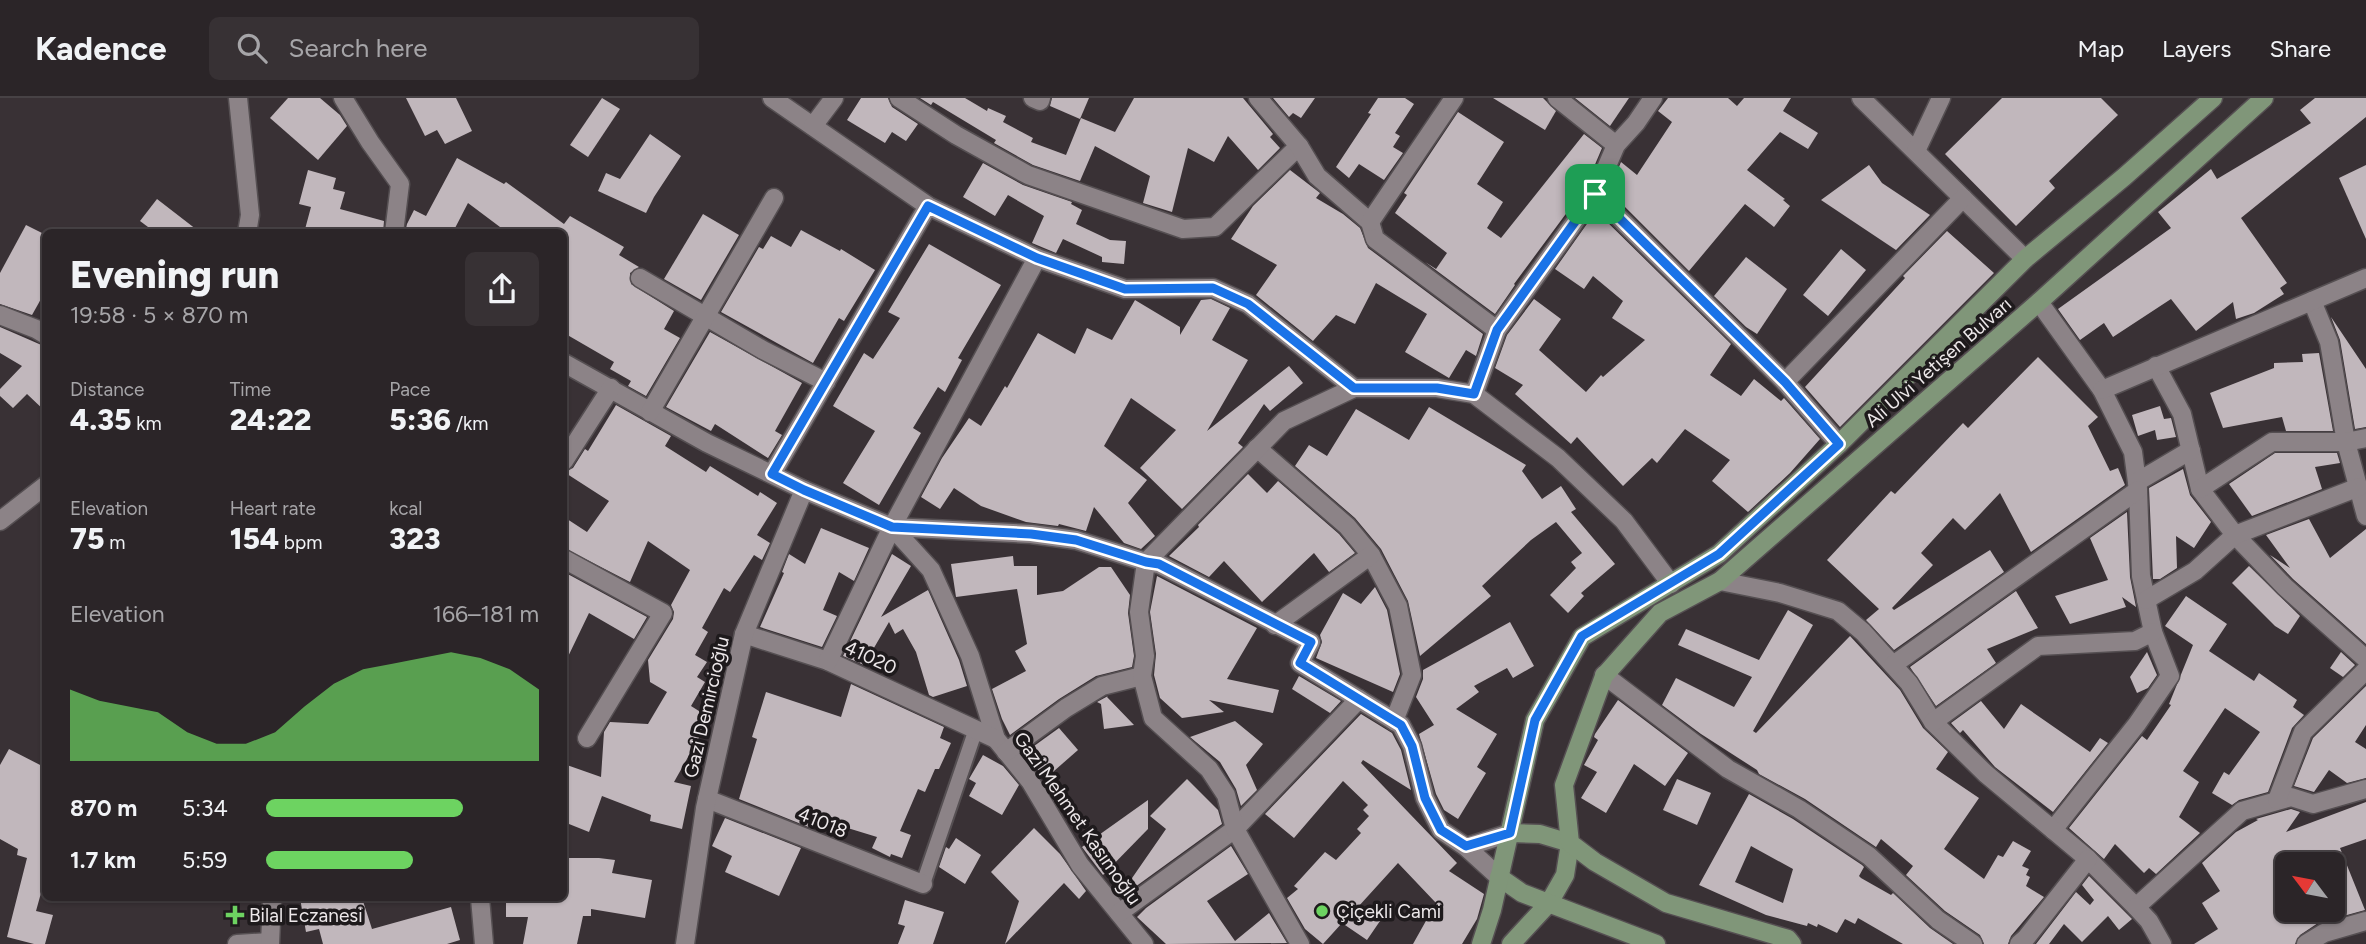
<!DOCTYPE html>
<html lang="en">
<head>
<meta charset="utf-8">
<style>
  :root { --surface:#2b2528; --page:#373134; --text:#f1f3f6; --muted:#a6a5a8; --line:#474245; --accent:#6dd361 }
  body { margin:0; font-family:Figtree,sans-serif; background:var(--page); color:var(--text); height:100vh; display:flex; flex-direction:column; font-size:26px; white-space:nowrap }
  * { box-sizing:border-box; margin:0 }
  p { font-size:23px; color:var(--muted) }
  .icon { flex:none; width:38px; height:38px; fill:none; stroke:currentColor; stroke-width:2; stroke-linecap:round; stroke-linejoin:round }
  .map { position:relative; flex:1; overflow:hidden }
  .panel { position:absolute; left:42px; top:131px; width:525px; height:672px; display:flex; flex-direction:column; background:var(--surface); border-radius:10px; box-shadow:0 2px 5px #0004,0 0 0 2px var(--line) }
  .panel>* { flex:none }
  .needle { width:46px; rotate:302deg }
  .buttons { position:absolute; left:2275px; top:754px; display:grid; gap:14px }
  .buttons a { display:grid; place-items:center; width:70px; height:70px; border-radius:10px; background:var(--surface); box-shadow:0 2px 5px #0004,0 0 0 2px var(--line); font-size:35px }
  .pin { position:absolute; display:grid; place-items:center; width:60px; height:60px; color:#fff; margin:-30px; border-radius:14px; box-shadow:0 4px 10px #0006 }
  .round { display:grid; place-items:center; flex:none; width:74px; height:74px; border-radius:10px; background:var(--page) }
  .summary { display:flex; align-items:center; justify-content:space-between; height:119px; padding:0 28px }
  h1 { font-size:38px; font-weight:800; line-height:52px }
  .figures { display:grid; grid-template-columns:repeat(3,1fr); gap:10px; height:119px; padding:7px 28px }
  .figures div { display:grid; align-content:center }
  .figures b { font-size:30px; font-weight:800 }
  .figures small { font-size:19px; font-weight:400 }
  .figures p { font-size:19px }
  .chart { height:196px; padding:14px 28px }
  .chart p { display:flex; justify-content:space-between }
  .chart svg { width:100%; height:126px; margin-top:7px; fill:var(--accent); opacity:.7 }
  ul { padding:0 28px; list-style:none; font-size:23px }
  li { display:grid; grid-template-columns:112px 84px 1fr; align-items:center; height:52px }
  li i { height:18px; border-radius:9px; background:var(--accent) }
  header { display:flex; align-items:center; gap:42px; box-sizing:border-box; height:98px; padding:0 35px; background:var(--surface); border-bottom:2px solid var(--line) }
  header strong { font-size:33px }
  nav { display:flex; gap:38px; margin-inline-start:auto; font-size:24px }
  .search { width:490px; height:63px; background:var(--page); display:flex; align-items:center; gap:18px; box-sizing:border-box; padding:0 24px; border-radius:10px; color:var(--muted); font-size:26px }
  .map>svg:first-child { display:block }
  .building { fill:#c1b7bc; fill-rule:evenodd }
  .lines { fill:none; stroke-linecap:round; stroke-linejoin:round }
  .service-casing { stroke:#554f52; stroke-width:18 }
  .minor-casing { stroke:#554f52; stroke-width:21 }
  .tertiary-casing { stroke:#554f52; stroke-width:21 }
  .secondary-casing { stroke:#554f52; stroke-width:21 }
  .service { stroke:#8c8387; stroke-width:14 }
  .minor { stroke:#8c8387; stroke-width:18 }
  .tertiary { stroke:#8c8387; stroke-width:18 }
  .secondary { stroke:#809679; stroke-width:18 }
  .route-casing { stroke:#fff; stroke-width:14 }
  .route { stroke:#1a73e8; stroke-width:9 }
  .poi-dot { fill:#6dd361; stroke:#1e1a1c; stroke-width:2.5 }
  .labels { text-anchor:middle; stroke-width:7; stroke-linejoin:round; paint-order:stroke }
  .street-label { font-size:19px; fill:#ede8ea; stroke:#1e1a1c }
  .poi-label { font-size:19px; fill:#ede8ea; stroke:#1e1a1c; text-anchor:start }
</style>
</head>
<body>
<header>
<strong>Kadence</strong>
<div class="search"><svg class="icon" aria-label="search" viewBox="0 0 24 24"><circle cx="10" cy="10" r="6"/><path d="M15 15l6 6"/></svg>Search here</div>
<nav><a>Map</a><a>Layers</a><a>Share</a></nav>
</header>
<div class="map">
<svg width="2366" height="846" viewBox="0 0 2366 846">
  <rect width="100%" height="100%" fill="#393135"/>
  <g class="building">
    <path d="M288 0H320L340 17 347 28 318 62 270 20Z"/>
    <path d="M406 0H456L472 33 445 46 437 32 425 38Z"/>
    <path d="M602 0 620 11 588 59 570 47Z"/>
    <path d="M861 0H888L892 9 918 26 906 43 892 34 885 45 847 22Z"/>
    <path d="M920 0H965L987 13 988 10 1006 18 1003 24 1033 40 1031 44 1066 57 1081 20 1115 34 1134 0H1243L1273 36 1270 39 1280 50 1258 72 1228 38 1214 64 1188 50 1172 114 1143 105 1150 78 1095 48 1080 83 1033 67 994 45 996 42 933 4 931 7Z"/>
    <path d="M1052 0H1089L1080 21 1050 8Z"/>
    <path d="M1273 0H1315L1301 20 1293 15 1289 19Z"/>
    <path d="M1378 0H1405L1414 6 1395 35 1400 38 1393 49 1403 55 1384 82 1359 66 1349 80 1336 69 1371 16 1368 15Z"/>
    <path d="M1493 0H1543L1556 13 1545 32Z"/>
    <path d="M1575 0H1629L1610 28Z"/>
    <path d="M1668 0H1728L1737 8 1744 0H1791L1783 13 1818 35 1808 51 1780 34 1747 72 1785 101 1783 102 1790 108 1774 129 1745 106 1689 173 1609 93 1621 64 1637 77 1672 24 1658 13Z"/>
    <path d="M2002 0H2101L2118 17 2049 83 2055 90 2016 128 1945 56Z"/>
    <path d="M2315 0H2366V19L2241 120 2287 185 2280 190 2284 196 2254 215 2236 221 2233 204 2196 233 2171 201 2113 239 2104 225 2080 242 2058 211 2171 130 2158 114 2211 71 2217 81 2311 25 2300 12Z"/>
    <path d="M1458 14 1504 44 1477 86 1503 104 1487 130 1501 140 1584 36 1602 50 1585 90 1514 186 1515 187 1495 216 1425 164 1436 171 1447 155 1395 115 1407 97 1404 95Z"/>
    <path d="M650 36 681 58 654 99 646 115 598 93 606 75 620 81Z"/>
    <path d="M457 60 504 86 506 84 564 126 570 118 624 149 619 157 639 169 630 175 631 186 674 213 664 231 680 240 646 298 628 288 631 283 610 271 614 264 564 235V135H508L468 105 454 132 459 135H405L407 126 414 112 426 118Z"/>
    <path d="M983 65 1023 87 1072 104 1071 106 1082 112 1076 126 1110 142 1126 143 1124 166 1102 164V159L1063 141 1056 155 1032 145 1044 118 1008 97 995 118 963 99Z"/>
    <path d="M1869 67 1882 85 1930 117 1896 152 1821 102Z"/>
    <path d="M2366 67V141L2339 80Z"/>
    <path d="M308 72 336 80 333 91 345 94 340 111 384 123 383 135H304L311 109 299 106Z"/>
    <path d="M1290 72 1320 95 1316 100 1343 116 1360 130 1368 150 1483 236 1476 258 1466 252 1449 280 1405 254 1427 216 1376 185 1355 226 1336 217 1313 243 1256 197 1277 167 1231 141 1253 108Z"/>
    <path d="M157 101 201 135H156L140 123Z"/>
    <path d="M1596 113 1731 246 1710 277 1741 298 1754 281 1781 303 1784 300 1820 341 1790 375 1748 414 1712 383 1730 362 1685 331 1657 365 1652 360 1623 388 1577 339 1571 346 1515 296 1523 287 1495 270 1507 237 1534 201 1561 221 1539 252 1586 294 1601 277 1603 279 1645 242 1612 220 1623 203 1593 178 1584 191 1555 171Z"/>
    <path d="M703 116 739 137 701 202 664 181Z"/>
    <path d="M26 127 46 137V192L32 217 0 206V175Z"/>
    <path d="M801 132 840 153 841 151 875 172 844 223 839 220 813 265 721 214 759 149 763 151 771 138 791 149Z"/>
    <path d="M1947 133 1994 175 1840 329 1805 289 1905 180 1903 178Z"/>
    <path d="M929 146 1001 187 958 260 962 262 945 294 938 289 913 330 921 335 879 407 843 385 875 333 833 308 864 255 873 261 900 220 888 214Z"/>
    <path d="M1841 151 1866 172 1828 218 1803 197Z"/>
    <path d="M1746 159 1787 191 1757 236 1746 229 1714 198Z"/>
    <path d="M1211 201 1230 210 1212 242 1248 262 1207 333 1289 268 1303 285 1270 313 1264 306 1238 345 1243 349 1182 411 1140 370 1176 332 1131 300 1104 348 1147 382 1128 405 1155 438 1141 451 1124 445 1094 409 1086 433 1059 426 1058 428 1026 424 981 408 954 390 940 411 921 399 942 360 969 320 981 328 1005 288 1007 290 1038 235 1075 256 1087 230 1112 242 1135 202 1180 229V237L1201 202Z"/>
    <path d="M2331 219 2366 271V329L2355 331 2340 242Z"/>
    <path d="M0 229 46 249V314L27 296 13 310 0 298V291L22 268 0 255Z"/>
    <path d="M710 234 802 285 775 333 782 337 768 360 715 326 711 333 666 309Z"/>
    <path d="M2319 255 2333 333H2286L2282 319 2223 330 2210 295 2274 270V265L2303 264 2302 256Z"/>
    <path d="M2038 259 2098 319 2088 328 2110 373 2118 370 2125 387 2031 454 2000 395 1965 432 1953 420 1921 455 1933 467 1892 510 1894 512 1990 452 2004 474 1894 552 1866 522 1879 511 1827 462 1891 393 1895 396 1963 325 1968 330Z"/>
    <path d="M616 307 671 338 665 348 706 374 710 368 758 398 760 394 777 405 757 437 770 445 762 462 754 457 730 494 724 490 702 530 708 534 695 557 707 564 697 579 705 584 691 608 710 620 674 684 691 688 682 731 650 723 651 717 602 698 589 734 564 724V666L601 679 604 634 610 624 648 626 667 594 650 584 648 562 673 521 674 514 671 507 690 472 648 443 630 484 564 450V419L587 434 609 403 564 374 573 370 585 351 588 353Z"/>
    <path d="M2160 308 2164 321 2171 320 2176 339 2157 342 2155 332 2138 338 2132 317Z"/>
    <path d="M1429 309 1526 367 1522 373 1542 401 1561 388 1576 411 1571 414 1615 466 1581 495 1584 498 1568 515 1550 497 1576 470 1571 464 1582 455 1556 424 1531 442 1482 488 1491 498 1420 558 1408 503 1381 451 1355 420 1295 368 1309 347 1327 358 1356 311 1409 342Z"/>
    <path d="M2275 355H2337L2340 365 2315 369 2322 391 2252 418 2229 386Z"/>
    <path d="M2183 371 2190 397 2211 424 2194 450 2176 438 2177 470 2160 481H2153L2149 390Z"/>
    <path d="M1248 376 1267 395 1278 383 1339 436 1355 455 1329 474 1314 455 1262 504 1224 463 1209 479 1169 458 1199 429 1198 427Z"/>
    <path d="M2127 414 2130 479 2136 509 2122 499 2126 509 2070 526 2055 498 2108 482 2090 440Z"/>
    <path d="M2309 421 2330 460 2366 431V546L2293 481 2270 457 2290 470 2266 437Z"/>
    <path d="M821 430 869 450 854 483 839 474 823 512 837 518 822 549 760 529 784 475 782 474 789 456 805 466Z"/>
    <path d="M892 456 911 468 881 519 928 492 959 562 967 588 933 599 929 597 916 554 903 531 895 536 889 524 864 567 843 558Z"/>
    <path d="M1013 458 1014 468H1037V497L1063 493 1099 469H1111L1130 497 1128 515 1134 558 1132 569 1096 578 1059 601 1010 637 1002 621 992 591 1026 573 1015 553 1027 546 1017 491 956 499 951 466Z"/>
    <path d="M2249 468 2300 518 2288 536 2275 528 2232 485Z"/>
    <path d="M564 474 647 519 634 541 589 515 564 567Z"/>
    <path d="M1157 478 1257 530 1227 581 1279 592 1273 615 1209 602 1224 614 1182 620 1160 600 1154 577 1156 556 1150 514Z"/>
    <path d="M1375 489 1387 512 1400 576 1393 594 1316 560 1322 544 1320 537 1343 495 1361 506Z"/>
    <path d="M2016 493 2038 530 1987 551 1996 565 1936 608 1910 569Z"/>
    <path d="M2186 498 2227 526 2209 553 2254 583 2259 575 2297 602 2293 609 2304 617 2292 630 2268 694 2239 702 2232 707 2212 695 2224 674 2229 677 2260 634 2225 610 2183 673 2199 684 2179 719 2200 735 2156 776 2149 770 2144 775 2115 746 2104 761 2069 730 2142 638 2147 642 2171 607 2169 606 2193 547 2165 528Z"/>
    <path d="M1788 512 1813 527 1753 633 1756 635 1850 538 1900 592 1923 630 1948 654 1936 671 1979 700 1944 751 1984 781 1998 757 2003 759 2013 743 2031 753 2022 768 2029 771 2026 777 2030 779 2026 788 2044 799 2011 838 2008 846H1984L1980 837 1945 813 1906 777 1913 768 1881 741 1876 749 1805 701 1759 676 1757 672 1701 636 1662 607 1676 580 1734 609 1752 579 1678 547 1686 531 1759 562Z"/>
    <path d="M1510 524 1534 568 1513 580 1507 570 1474 588 1479 594 1456 611 1497 636 1477 669 1486 675 1458 721 1444 712 1436 696 1419 636 1434 627 1416 599 1423 581V572Z"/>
    <path d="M2147 554 2157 577 2148 590 2137 595 2130 579Z"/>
    <path d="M2341 554 2355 567 2343 579 2330 570Z"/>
    <path d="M1299 578 1341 603 1330 615 1292 591Z"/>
    <path d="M851 586 944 629 940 640 951 645 939 671H935L925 694 918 691 900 733 911 737 902 760 891 756 890 759 872 750 877 739 815 720 811 730 739 701 757 641 752 639 766 594 841 619Z"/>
    <path d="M2366 588V627L2355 644 2366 651V680L2347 685 2329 672 2314 694 2294 688 2313 640Z"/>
    <path d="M1108 598 1107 599 1134 627 1104 631 1101 606 1097 604Z"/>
    <path d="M1618 602 1688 655 1665 688 1634 666 1606 715 1581 700 1597 674 1584 667 1598 642 1594 639 1595 636Z"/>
    <path d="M1981 603 2004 631 2021 606 2090 654 2100 640 2108 645 2053 714 1995 669 1963 632 1960 635 1951 625Z"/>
    <path d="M1361 616 1392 635 1401 652 1411 692 1363 662 1361 665 1457 765 1449 773 1484 796 1477 821 1462 846H1413L1436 805 1398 765 1358 809 1380 823 1367 842 1342 825 1323 846 1305 831 1287 800 1298 791 1294 788 1325 754 1336 762 1361 735 1357 731 1369 718 1363 712 1368 707 1343 683 1294 740 1265 716Z"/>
    <path d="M1235 623 1263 646 1246 667 1257 692 1241 708 1236 691 1220 664 1190 639Z"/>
    <path d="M1059 630 1078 652 1046 680 1023 656Z"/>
    <path d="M9 651 46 670V777L36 813 53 817 45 846H34L7 839 27 760 17 757 18 751 0 741V667Z"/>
    <path d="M983 657 1003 668 1019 687 1002 717 969 698 976 685 969 681Z"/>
    <path d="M1187 681 1218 712 1222 726 1135 789 1130 783 1166 731 1150 718Z"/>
    <path d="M1677 681 1711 695 1697 727 1663 712Z"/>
    <path d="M1749 696 1793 721 1862 767 1864 769 1859 778 1861 780 1891 797 1893 795 1930 830 1953 846H1903L1858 820 1855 826 1845 821 1837 835 1818 826 1817 829 1808 825 1807 828 1766 817 1699 787ZM1751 748 1793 771 1783 805 1735 784Z"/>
    <path d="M1148 702V731L1103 777 1082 749Z"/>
    <path d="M2366 704V741L2340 750 2365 812 2318 825 2300 837 2295 846H2194L2218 831 2202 805 2220 793 2202 765 2236 734 2258 722 2256 721 2291 711 2300 714 2286 734ZM2287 766H2333V785L2344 812H2287Z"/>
    <path d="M725 720 801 750 779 798 725 774 732 758 712 748Z"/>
    <path d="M1034 730 1060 756 1086 793 1079 801 1064 785 1005 846 1019 803 991 774Z"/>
    <path d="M956 740 981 757 965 786 939 769 946 749 949 751Z"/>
    <path d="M1231 748 1248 776 1207 803 1235 843 1269 815 1287 845 1166 846 1137 819 1146 810Z"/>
    <path d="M564 760H599L615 762 612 775 652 782 645 820 591 811V818H583L577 846H523L528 819H506V800H564Z"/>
    <path d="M2089 778 2132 821 2119 832 2108 818 2082 844 2064 826 2049 846H2036L2076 794 2090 807 2094 802 2082 787Z"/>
    <path d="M300 800H362L372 831 451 809 460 842 447 846H323L319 831 306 834Z"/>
    <path d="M905 802 944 814 933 846H898L905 828 898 826Z"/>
  </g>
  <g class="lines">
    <defs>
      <path id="service" d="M923 786 976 631"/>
      <g id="minor">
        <path d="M343 0 370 44 400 86 394 135"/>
        <path d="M772 0 928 108 1037 160 1125 191 1213 190 1248 206 1354 290"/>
        <path d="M899 0 956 37 1028 77 1183 131 1215 129 1299 48"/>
        <path d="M1033 0 1040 3 1041 0"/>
        <path d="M1258 0 1299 48 1317 78 1370 124 1375 141 1497 232"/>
        <path d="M1557 0 1616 47"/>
        <path d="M1861 0 2025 161"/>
        <path d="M813 28 834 0"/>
        <path d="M1916 53 1941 0"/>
        <path d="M1595 96 1785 284 1839 346"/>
        <path d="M1370 124 1454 0"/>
        <path d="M640 180 763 252 826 284"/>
        <path d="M2312 203 2329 244 2346 344 2366 418"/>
        <path d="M2039 204 2102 292 2133 354 2138 392 2141 478 2153 534 2170 578 2137 626 2053 732"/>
        <path d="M0 217 36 231 46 237"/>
        <path d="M564 265 707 345 804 392 892 429 1031 436 1076 442 1146 464 1159 466 1311 544 1300 565 1401 627 1412 648 1425 700 1441 732 1466 749 1499 779"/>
        <path d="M2156 268 2182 316 2200 391 2235 437 2285 489 2366 561"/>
        <path d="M1785 284 1963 100"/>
        <path d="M2102 292 2366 180"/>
        <path d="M1474 296 1497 232 1595 96 1616 47 1636 25 1653 0"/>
        <path d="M650 314 774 100"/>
        <path d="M1257 350 1347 428 1371 457 1398 508 1412 577 1394 623"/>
        <path d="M564 363 611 290"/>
        <path d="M772 376 928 108"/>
        <path d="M2137 384 2191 352"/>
        <path d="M2200 391 2272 344H2346L2366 340"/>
        <path d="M892 429 931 472 970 558 996 641 1030 683 1080 767 1144 846"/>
        <path d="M564 461 663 515 587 640"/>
        <path d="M1720 483 1780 495 1838 513 1863 534 1909 585 1933 624 1986 676 2088 761 2136 809 2242 713 2291 699 2313 706 2366 691"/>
        <path d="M2146 502 2195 473 2235 437 2359 389"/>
        <path d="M1275 527 1371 457"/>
        <path d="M744 536 828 563 996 641"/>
        <path d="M828 563 892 429 1037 160"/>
        <path d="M1893 567 2138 392"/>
        <path d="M1604 577 1728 671 1799 711 1869 758 1938 822 1973 846"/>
        <path d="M1933 624 2038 548 2135 543 2153 534"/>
        <path d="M1006 654 1066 610 1102 588 1142 578"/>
        <path d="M707 701 923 786"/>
        <path d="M2277 702 2303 634 2366 572"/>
        <path d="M1466 749 1510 735"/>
        <path d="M480 800 484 846"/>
        <path d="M2136 809 2149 823 2162 846"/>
        <path d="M1119 815 1235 731 1359 601"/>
        <path d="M237 846 269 844"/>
        <path d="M270 846 272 800"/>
        <path d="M685 846 705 710 744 536 804 392"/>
        <path d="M1300 846 1235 731 1226 697 1209 671 1153 620 1142 578 1145 558 1139 514 1146 464 1284 323 1354 290H1437L1474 296 1558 360 1624 423 1671 486"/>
        <path d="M2019 846 2026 840 2088 761"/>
        <path d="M2306 846 2324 835 2366 823"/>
      </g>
      <g id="tertiary">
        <path d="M238 0 250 117 247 135"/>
        <path d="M0 423 46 387"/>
      </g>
      <g id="secondary">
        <path d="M1510 735 1540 736 1570 745 1565 777 1549 805 1511 846"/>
        <path d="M1499 779 1522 795 1656 846"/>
        <path d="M1481 846 1492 812 1535 622 1582 539 1719 456 1839 346 2025 161 2124 79 2213 0"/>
        <path d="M1792 846 1788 841 1666 805 1595 764 1570 745 1564 687 1604 578 1660 515 1720 483 2039 204 2264 0"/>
      </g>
    </defs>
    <use href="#service" class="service-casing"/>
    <use href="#minor" class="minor-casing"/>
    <use href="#tertiary" class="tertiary-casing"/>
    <use href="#secondary" class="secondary-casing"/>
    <use href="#service" class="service"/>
    <use href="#minor" class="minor"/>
    <use href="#tertiary" class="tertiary"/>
    <use href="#secondary" class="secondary"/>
  </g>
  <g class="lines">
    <defs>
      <path id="route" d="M1595 96 1785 284 1839 346 1719 456 1582 538 1535 622 1510 735 1466 748 1441 732 1425 700 1412 648 1401 627 1300 565 1311 544 1159 466 1146 464 1076 442 1031 436 892 429 804 392 772 376 928 108 1037 160 1125 191 1213 190 1248 206 1354 290H1437L1474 296 1497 232Z"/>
    </defs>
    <use href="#route" class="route-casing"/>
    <use href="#route" class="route"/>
  </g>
  <g class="poi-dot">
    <circle cx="1322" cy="813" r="7"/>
    <path d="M231.5 806.5h7v7h7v7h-7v7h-7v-7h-7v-7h7z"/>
  </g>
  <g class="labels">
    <g class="street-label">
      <text transform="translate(1938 264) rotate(-41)" y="7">Ali Ulvi Yetişen Bulvarı</text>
      <text transform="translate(871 559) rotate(25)" y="7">41020</text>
      <text transform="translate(706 609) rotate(-77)" y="7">Gazi Demircioğlu</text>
      <text transform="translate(1078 720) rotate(55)" y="7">Gazi Mehmet Kasımoğlu</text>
      <text transform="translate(823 724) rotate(22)" y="7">41018</text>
    </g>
    <g class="poi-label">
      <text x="1336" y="820">Çiçekli Cami</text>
      <text x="249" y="824">Bilal Eczanesi</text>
    </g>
  </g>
</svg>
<div class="buttons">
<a><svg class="needle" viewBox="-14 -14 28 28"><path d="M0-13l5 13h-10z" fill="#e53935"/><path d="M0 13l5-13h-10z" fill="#a6a5a8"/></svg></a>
</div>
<div class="pin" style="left:1595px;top:96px;background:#1e9e55"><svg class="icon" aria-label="arrive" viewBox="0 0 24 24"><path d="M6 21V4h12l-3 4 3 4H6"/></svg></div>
<section class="panel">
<div class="summary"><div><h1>Evening run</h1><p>19:58 · 5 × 870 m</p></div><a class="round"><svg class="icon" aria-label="share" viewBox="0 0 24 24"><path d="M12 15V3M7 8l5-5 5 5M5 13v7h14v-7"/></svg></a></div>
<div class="figures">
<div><p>Distance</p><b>4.35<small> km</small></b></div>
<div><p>Time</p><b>24:22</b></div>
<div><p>Pace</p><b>5:36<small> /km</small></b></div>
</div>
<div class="figures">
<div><p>Elevation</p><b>75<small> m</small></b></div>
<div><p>Heart rate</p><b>154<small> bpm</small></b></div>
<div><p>kcal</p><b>323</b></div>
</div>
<div class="chart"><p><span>Elevation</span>166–181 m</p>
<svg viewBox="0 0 160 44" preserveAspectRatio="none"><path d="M0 44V19L10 23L20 25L30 27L40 34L50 38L60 38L70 34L80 25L90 17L100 12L110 10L120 8L130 6L140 8L150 12L160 19V44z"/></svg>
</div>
<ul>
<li><b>870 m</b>5:34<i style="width:72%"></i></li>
<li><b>1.7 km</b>5:59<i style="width:54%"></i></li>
</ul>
</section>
</div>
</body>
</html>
